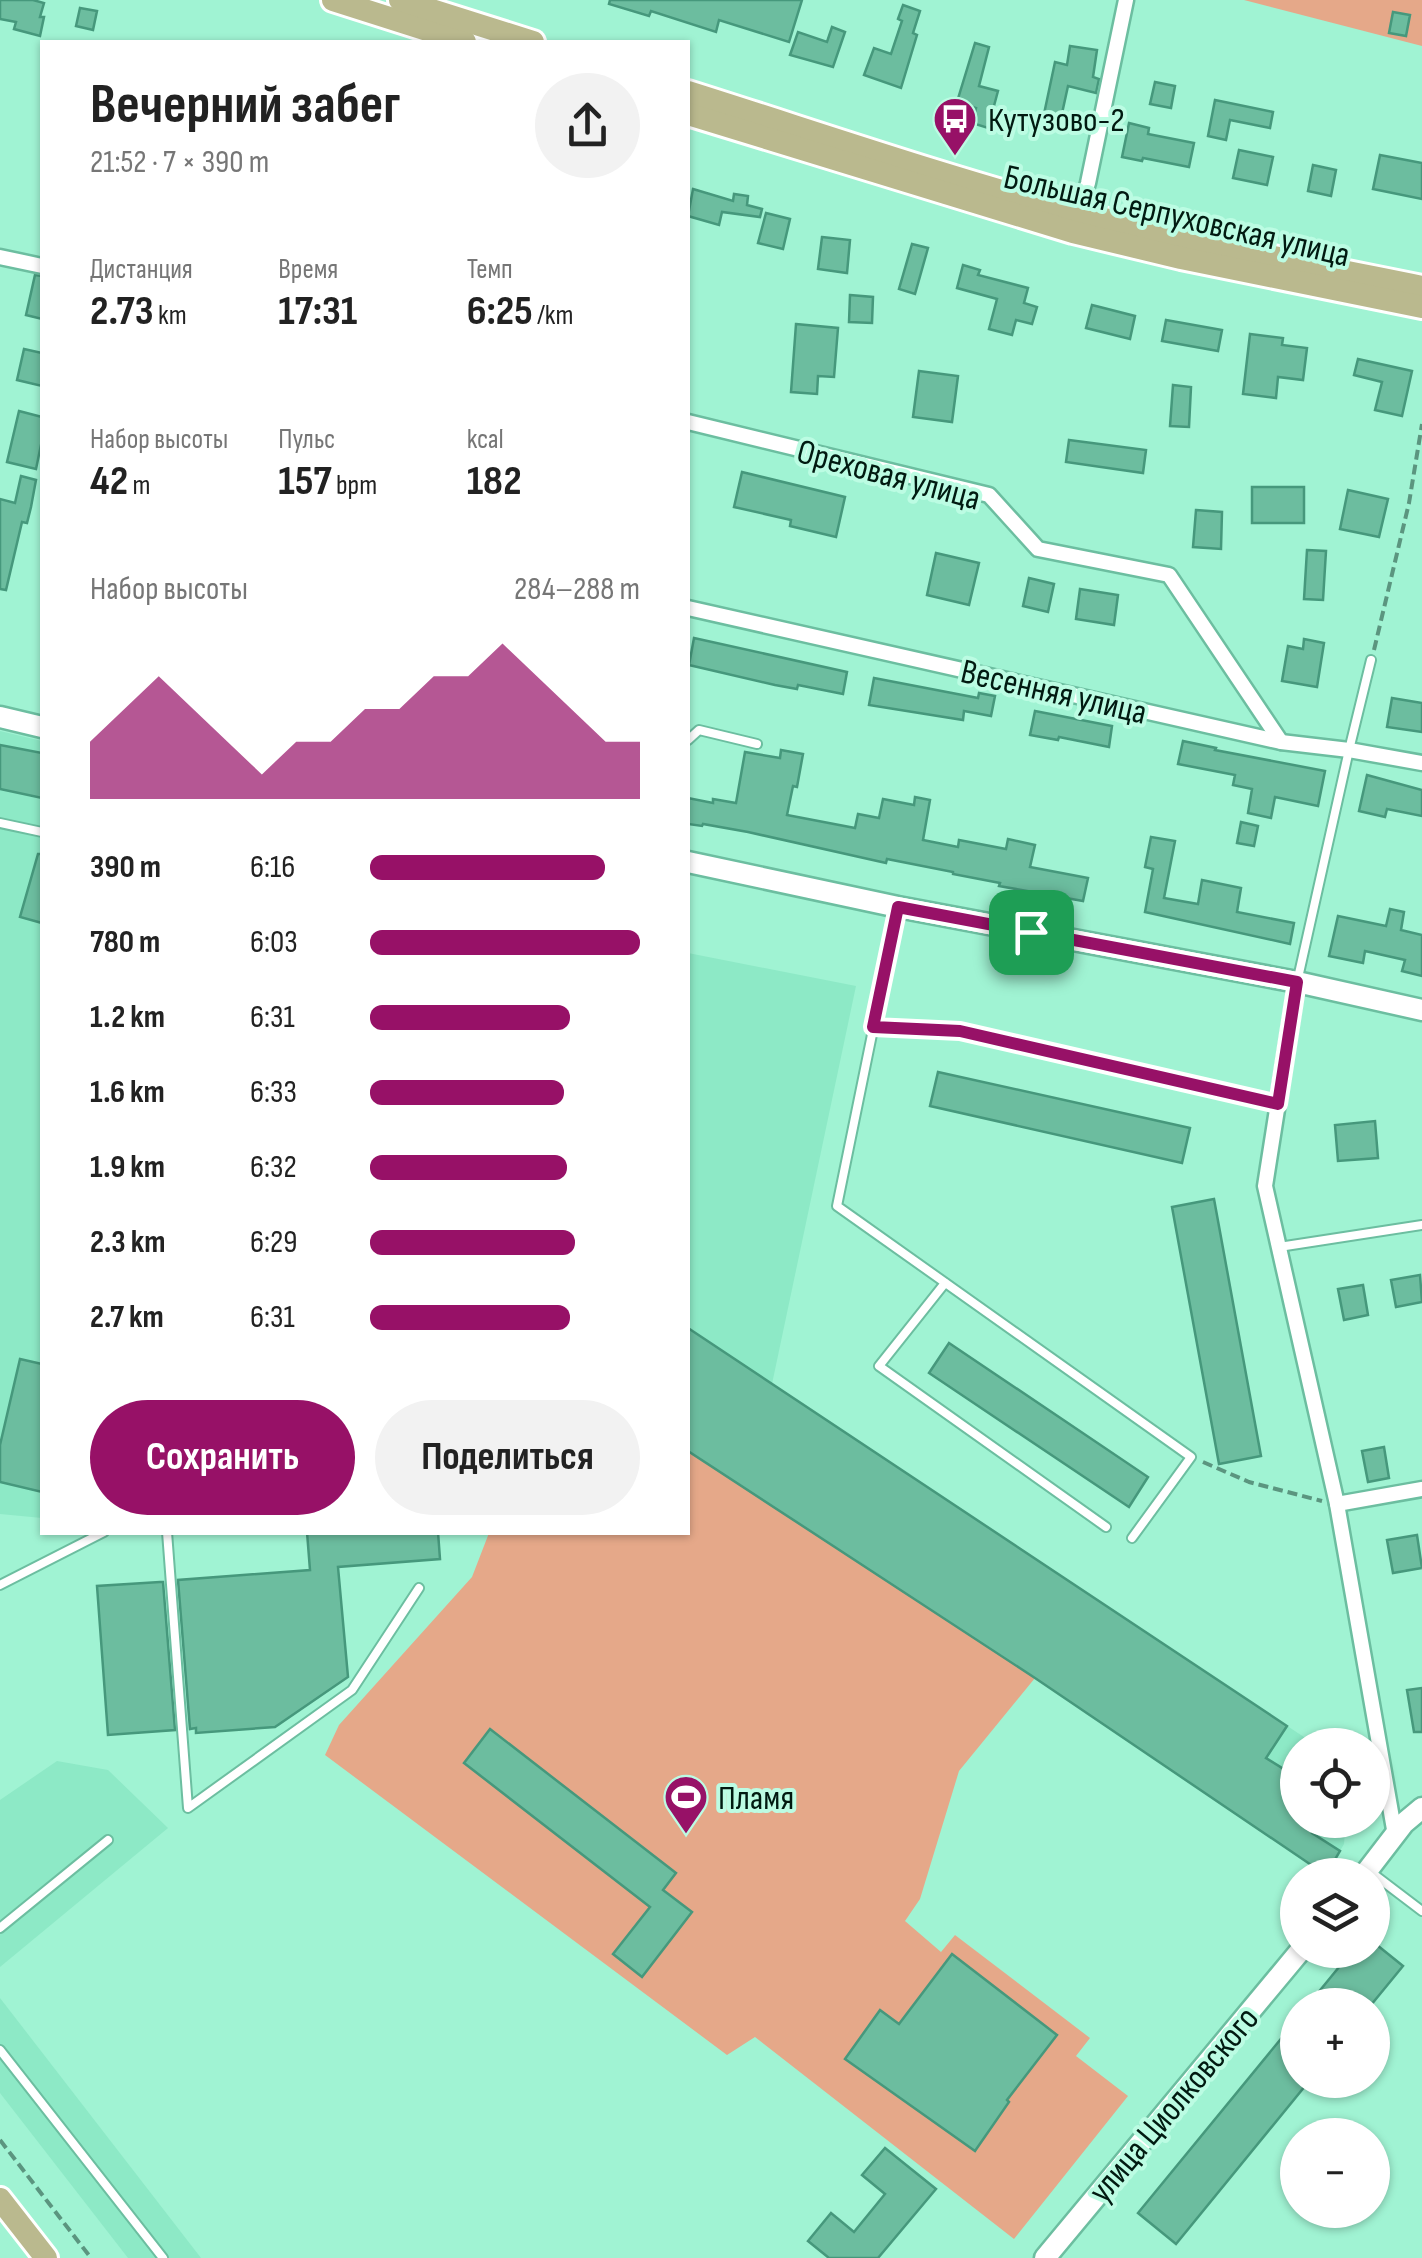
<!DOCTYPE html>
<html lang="ru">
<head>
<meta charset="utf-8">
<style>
  :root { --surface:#fff; --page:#f2f2f2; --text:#222; --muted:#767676; --accent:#971167 }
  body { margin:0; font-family:"Sofia Sans Condensed",sans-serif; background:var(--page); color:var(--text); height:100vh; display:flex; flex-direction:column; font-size:38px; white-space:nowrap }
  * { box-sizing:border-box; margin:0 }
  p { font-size:32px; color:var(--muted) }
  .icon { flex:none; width:55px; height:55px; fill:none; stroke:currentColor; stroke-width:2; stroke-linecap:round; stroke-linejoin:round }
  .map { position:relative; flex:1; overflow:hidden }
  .details { position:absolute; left:40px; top:40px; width:650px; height:1495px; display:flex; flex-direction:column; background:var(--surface); border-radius:0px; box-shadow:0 2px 8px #0004 }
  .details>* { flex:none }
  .buttons { position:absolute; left:1280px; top:1728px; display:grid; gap:20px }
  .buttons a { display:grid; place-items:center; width:110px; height:110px; border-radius:50%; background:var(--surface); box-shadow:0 2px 8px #0004; font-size:50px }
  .pin { position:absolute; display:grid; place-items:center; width:85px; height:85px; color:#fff; margin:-42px; border-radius:20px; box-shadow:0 5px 15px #0006 }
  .round { display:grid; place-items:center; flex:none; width:105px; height:105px; border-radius:52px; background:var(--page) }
  .summary { display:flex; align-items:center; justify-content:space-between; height:170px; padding:0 50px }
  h1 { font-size:55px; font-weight:700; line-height:75px }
  .figures { display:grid; grid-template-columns:repeat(3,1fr); gap:15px; height:170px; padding:10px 50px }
  .figures div { display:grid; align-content:center }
  .figures b { font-size:42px; font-weight:700 }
  .figures small { font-size:28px; font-weight:400 }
  .figures p { font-size:28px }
  .chart { height:280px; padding:20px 50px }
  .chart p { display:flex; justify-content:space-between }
  .chart svg { width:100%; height:180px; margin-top:10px; fill:var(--accent); opacity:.7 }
  .action { display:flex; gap:20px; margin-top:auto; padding:20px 50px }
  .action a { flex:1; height:115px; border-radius:60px; background:var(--accent); color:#fff; font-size:40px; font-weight:700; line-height:115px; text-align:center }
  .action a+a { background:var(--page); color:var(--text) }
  ul { padding:0 50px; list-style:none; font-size:32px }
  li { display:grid; grid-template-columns:160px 120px 1fr; align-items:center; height:75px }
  li i { height:25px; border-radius:12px; background:var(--accent) }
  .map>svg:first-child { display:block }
  .built { fill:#8de9c6 }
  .green { fill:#e5a889 }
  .building { fill:#6cbd9f; stroke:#46987c; stroke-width:2.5 }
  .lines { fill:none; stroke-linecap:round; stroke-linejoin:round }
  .lane-casing { stroke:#6cbea0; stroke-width:12 }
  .street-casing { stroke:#6cbea0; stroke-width:19 }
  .secondary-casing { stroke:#6cbea0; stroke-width:25 }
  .primary-casing { stroke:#fff; stroke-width:28 }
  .path { stroke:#5b957f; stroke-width:4; stroke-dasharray:10 5; stroke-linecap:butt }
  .lane { stroke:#fff; stroke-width:8 }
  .street { stroke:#fff; stroke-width:14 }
  .secondary { stroke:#fff; stroke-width:20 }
  .primary { stroke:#bab98e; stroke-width:22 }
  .route-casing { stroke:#fff; stroke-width:20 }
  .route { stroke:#971167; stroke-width:12 }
  .labels { text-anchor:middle; stroke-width:8; stroke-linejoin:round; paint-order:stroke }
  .poi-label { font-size:35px; fill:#011a11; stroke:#bcfce3; text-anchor:start }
  .street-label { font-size:35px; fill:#011a11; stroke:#bcfce3 }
</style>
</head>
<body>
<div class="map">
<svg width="1422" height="2258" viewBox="0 0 1422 2258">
  <rect width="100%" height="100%" fill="#a0f3d3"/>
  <g class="built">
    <path d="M0 731 42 741V1518L0 1514Z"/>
    <path d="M688 953 856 986 772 1384 1316 1745H1298V1820H1346L1344 1844 1326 1875 1035 1678 688 1451Z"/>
    <path d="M57 1761 108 1770 168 1828 0 1967V1800Z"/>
    <path d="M0 1998 201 2258H128L0 2093Z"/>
  </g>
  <g class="green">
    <path d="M1244 0H1422V46Z"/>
    <path d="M688 1451 1035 1678 959 1771 920 1899 905 1921 941 1952 955 1935 1090 2038 1076 2056 1128 2096 1014 2239 755 2037 727 2055 325 1755 339 1725 472 1577 489 1533 688 1532Z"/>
  </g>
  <g class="building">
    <path d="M0 0H33L44 3 40 17H44L40 36 14 29 16 22 0 19Z"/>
    <path d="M610 0H802L789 42 719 20 716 32 651 11 649 16 609 4Z"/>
    <path d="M903 5 920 11 913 33 917 35 901 88 864 75 874 48 891 54 902 21 898 19Z"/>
    <path d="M80 8 97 11 93 30 76 26Z"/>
    <path d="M1393 12 1410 15 1406 36 1389 33Z"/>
    <path d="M832 27 845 32 833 67 790 55 798 32 827 42Z"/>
    <path d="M975 43 989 47 979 86 998 91 988 128 972 123 976 108 957 102Z"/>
    <path d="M1070 46 1097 50 1093 77 1099 79 1096 93 1068 86 1061 118 1044 114 1055 62 1067 65Z"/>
    <path d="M1155 82 1175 86 1171 108 1150 104Z"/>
    <path d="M1215 100 1273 112 1270 128 1230 120 1226 140 1208 136Z"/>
    <path d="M1129 123 1149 128 1148 134 1194 143 1189 167 1143 158 1142 161 1122 157Z"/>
    <path d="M1239 150 1273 157 1267 185 1233 178Z"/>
    <path d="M1380 155 1422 163V199L1373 189Z"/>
    <path d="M1313 165 1336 170 1331 196 1308 191Z"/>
    <path d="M693 189 733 201 734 194 748 196 747 205 762 209 760 217 722 212 719 225 688 216Z"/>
    <path d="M766 213 790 219 783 249 758 243Z"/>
    <path d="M822 237 850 240 847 273 818 269Z"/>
    <path d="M912 244 928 248 915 294 899 289Z"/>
    <path d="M963 265 980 270 978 275 1028 288 1024 303 1037 307 1032 324 1016 320 1012 335 989 329 997 299 957 288Z"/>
    <path d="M35 275 42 276V319L26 315Z"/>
    <path d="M850 295 873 297 872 323 849 322Z"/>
    <path d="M1092 305 1135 316 1130 339 1086 328Z"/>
    <path d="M1166 320 1222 330 1218 351 1162 341Z"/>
    <path d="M796 324 838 328 834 377 818 376 817 394 791 392Z"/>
    <path d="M1250 334 1283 338 1282 345 1307 348 1303 380 1278 377 1276 398 1243 394Z"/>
    <path d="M24 349 42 353V386L17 380Z"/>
    <path d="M1358 359 1412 371 1402 416 1375 410 1382 382 1354 375Z"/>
    <path d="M919 371 958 376 952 422 913 417Z"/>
    <path d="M1173 385 1191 387 1189 427 1170 426Z"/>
    <path d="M19 411 42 417V440L36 469 7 462Z"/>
    <path d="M1069 440 1146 450 1143 473 1066 462Z"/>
    <path d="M742 472 845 497 836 537 790 526 791 520 734 507Z"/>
    <path d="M21 476 36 480 31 507 27 523 22 522 6 590 0 589V499L15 503Z"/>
    <rect x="1252" y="487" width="52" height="36"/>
    <path d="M1348 490 1388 499 1379 537 1340 529Z"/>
    <path d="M1196 510 1222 512 1221 549 1193 547Z"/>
    <path d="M1307 550 1326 551 1323 600 1304 599Z"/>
    <path d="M936 553 979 563 969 605 927 595Z"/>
    <path d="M1029 578 1054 584 1048 612 1023 606Z"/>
    <path d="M1080 589 1118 595 1114 625 1076 619Z"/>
    <path d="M694 638 847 672 843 694 798 685 797 689 775 685 689 665Z"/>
    <path d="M1304 639 1324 643 1317 687 1282 681 1288 646 1303 649Z"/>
    <path d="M874 678 978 698 979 693 995 696 991 716 964 711 963 720 869 705Z"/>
    <path d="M1392 698 1422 703V732L1387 727Z"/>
    <path d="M1035 711 1112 726 1109 747 1059 737 1058 740 1030 735Z"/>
    <path d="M1183 741 1216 748 1215 750 1325 771 1318 806 1275 797 1271 818 1248 813 1252 789 1233 785 1235 775 1178 764Z"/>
    <path d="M0 745 42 753V798L0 789Z"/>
    <path d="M781 750 803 754 797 787 793 786 787 815 855 828 858 814 879 818 883 799 914 805 915 797 930 800 923 840 958 847 959 840 1006 849 1008 839 1035 845 1030 867 1088 878 1083 901 999 886 1000 883 953 874V872L887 859 886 863 748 832 703 824 702 826 688 824V798L713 803V799L736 803 745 752 780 758Z"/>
    <path d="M1367 775 1422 790V816L1387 809 1385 817 1359 811Z"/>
    <path d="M1241 822 1258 826 1254 846 1237 843Z"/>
    <path d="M1151 837 1175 841 1164 898 1198 904 1202 880 1241 888 1237 912 1294 923 1290 944 1145 912 1153 869 1145 867Z"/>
    <path d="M38 854H42V923L20 917Z"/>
    <path d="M1390 909 1404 912 1401 930 1422 935V976L1402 971 1405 960 1365 951 1363 963 1329 956 1338 916 1386 926Z"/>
    <path d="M938 1072 1190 1128 1182 1163 930 1106Z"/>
    <path d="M1375 1121 1378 1158 1338 1161 1335 1125Z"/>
    <path d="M1214 1199 1261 1456 1219 1464 1172 1207Z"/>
    <path d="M1420 1275 1422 1302 1396 1307 1391 1280Z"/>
    <path d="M1363 1285 1368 1315 1344 1320 1338 1289Z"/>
    <path d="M688 1328 1287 1726 1266 1758 1298 1778V1820H1320L1312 1833 1340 1851 1326 1875 1035 1678 688 1451Z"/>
    <path d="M949 1343 1148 1477 1129 1507 929 1373Z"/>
    <path d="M20 1359 42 1364V1492L0 1482V1445Z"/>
    <path d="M1384 1447 1389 1478 1368 1482 1362 1451Z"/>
    <path d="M307 1532H438L440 1559 338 1567 348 1677 275 1727 196 1733V1728L190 1729 178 1580 310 1570Z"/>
    <path d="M1417 1535 1422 1568 1393 1573 1387 1540Z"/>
    <path d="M160 1582H163L175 1730 108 1735 97 1586Z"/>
    <path d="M1422 1688V1732H1414L1407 1690Z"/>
    <path d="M490 1729 676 1873 663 1890 692 1912 642 1977 613 1954 650 1907 464 1763Z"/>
    <path d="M1372 1941 1403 1966 1371 2005H1308L1353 1950H1372Z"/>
    <path d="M952 1954 1057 2035 1007 2100 1009 2102 975 2151 845 2059 880 2010 899 2024Z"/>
    <path d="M1298 2018V2080H1310L1176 2244 1138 2213Z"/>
    <path d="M885 2148 936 2189 878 2258H829L808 2241 831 2213 854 2232 885 2194 862 2175Z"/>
  </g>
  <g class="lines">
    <defs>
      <g id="lane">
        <path d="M688 740 699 730 757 744"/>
        <path d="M0 823 42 832"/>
        <path d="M898 907 837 1206 1191 1457 1132 1538"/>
        <path d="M1298 978 1349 750 1371 660"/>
        <path d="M961 1031 1277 1103"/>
        <path d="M1279 1247 1422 1225"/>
        <path d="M945 1283 879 1366 1106 1527"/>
        <path d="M167 1532 188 1808 352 1690 419 1588"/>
        <path d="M0 1585 104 1532"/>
        <path d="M1368 1870 1422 1911"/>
        <path d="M0 1928 108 1840"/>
        <path d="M0 2050 163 2258"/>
      </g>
      <g id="street">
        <path d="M1079 212 1088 183 1126 0"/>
        <path d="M0 257 42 266"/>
        <path d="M688 422 989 495 1038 549 1169 575 1281 742"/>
        <path d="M688 608 1281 742 1349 750 1422 763"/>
        <path d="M1297 982 1265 1186 1337 1504 1395 1835"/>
        <path d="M1337 1504 1422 1489"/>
      </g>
      <g id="secondary">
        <path d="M0 717 42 727"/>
        <path d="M688 862 898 907 1297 982 1422 1010"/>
        <path d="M1364 1875 1404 1823 1422 1808"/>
        <path d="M1045 2258 1301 1950"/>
      </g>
      <g id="primary">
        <path d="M333 0 465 42"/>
        <path d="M400 0 533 42"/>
        <path d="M688 92C818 133 948 178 1080 213 1193 242 1308 264 1422 287"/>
        <path d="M688 114 1073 232 1181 258 1422 307"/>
        <path d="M0 2199 46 2258"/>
      </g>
    </defs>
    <use href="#lane" class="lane-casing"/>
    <use href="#street" class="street-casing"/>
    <use href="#secondary" class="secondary-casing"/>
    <use href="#primary" class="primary-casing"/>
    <g class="path">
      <path d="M1374 650 1409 503 1422 424"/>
      <path d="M888 1028 948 1030"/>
      <path d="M1203 1462 1249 1482 1322 1501"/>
      <path d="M0 2140 91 2258"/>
    </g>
    <use href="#lane" class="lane"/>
    <use href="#street" class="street"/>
    <use href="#secondary" class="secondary"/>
    <use href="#primary" class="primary"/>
  </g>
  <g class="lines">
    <defs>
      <path id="route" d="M898 907 1297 982 1278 1104 960 1031 873 1027Z"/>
    </defs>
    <use href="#route" class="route-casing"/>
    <use href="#route" class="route"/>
  </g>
  <defs>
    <symbol id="bus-pin" viewBox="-11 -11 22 30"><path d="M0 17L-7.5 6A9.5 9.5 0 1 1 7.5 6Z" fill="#971167" stroke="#bcfce3"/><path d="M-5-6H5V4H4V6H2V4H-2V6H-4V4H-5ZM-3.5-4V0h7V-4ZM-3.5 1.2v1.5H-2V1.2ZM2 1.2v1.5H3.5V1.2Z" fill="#fff"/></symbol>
    <symbol id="stadium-pin" viewBox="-11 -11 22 30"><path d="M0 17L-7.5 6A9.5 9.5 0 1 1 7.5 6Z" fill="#971167" stroke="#bcfce3"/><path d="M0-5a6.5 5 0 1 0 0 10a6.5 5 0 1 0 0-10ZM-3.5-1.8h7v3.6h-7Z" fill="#fff"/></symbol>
  </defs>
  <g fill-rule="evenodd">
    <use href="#bus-pin" x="930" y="94" width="50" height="68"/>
    <use href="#stadium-pin" x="661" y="1772" width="50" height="68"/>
  </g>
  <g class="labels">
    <g class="poi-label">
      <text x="988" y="131">Кутузово-2</text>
      <text x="718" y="1809">Пламя</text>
    </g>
    <g class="street-label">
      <text transform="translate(1177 215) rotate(13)" y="12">Большая Серпуховская улица</text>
      <text transform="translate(889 474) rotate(15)" y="12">Ореховая улица</text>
      <text transform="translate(1054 691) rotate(13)" y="12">Весенняя улица</text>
      <text transform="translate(1173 2104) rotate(-50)" y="12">улица Циолковского</text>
    </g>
  </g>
</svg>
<div class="buttons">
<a><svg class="icon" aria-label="locate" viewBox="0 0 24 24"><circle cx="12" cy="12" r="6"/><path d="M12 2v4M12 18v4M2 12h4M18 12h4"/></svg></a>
<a><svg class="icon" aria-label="layers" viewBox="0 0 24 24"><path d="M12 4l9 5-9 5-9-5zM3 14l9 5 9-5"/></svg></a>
<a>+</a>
<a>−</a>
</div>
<div class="pin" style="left:1031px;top:932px;background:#1e9e55"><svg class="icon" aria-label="arrive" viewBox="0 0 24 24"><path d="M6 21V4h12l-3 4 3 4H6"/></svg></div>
<section class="details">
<div class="summary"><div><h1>Вечерний забег</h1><p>21:52 · 7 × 390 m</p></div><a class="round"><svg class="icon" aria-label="share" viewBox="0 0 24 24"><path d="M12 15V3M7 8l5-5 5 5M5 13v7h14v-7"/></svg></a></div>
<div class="figures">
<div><p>Дистанция</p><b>2.73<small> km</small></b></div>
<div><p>Время</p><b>17:31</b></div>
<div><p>Темп</p><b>6:25<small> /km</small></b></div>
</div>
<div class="figures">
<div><p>Набор высоты</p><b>42<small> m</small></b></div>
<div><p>Пульс</p><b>157<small> bpm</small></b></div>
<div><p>kcal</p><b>182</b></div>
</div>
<div class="chart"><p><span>Набор высоты</span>284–288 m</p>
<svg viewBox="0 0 160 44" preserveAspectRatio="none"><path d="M0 44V30L10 22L20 14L30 22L40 30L50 38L60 30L70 30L80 22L90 22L100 14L110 14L120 6L130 14L140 22L150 30L160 30V44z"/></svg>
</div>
<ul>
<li><b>390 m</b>6:16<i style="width:87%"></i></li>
<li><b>780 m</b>6:03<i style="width:100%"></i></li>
<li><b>1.2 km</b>6:31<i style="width:74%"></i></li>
<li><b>1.6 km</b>6:33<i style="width:72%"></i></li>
<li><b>1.9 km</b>6:32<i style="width:73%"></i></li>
<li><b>2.3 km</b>6:29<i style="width:76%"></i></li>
<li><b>2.7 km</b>6:31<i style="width:74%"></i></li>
</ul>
<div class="action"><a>Сохранить</a><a>Поделиться</a></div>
</section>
</div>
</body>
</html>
